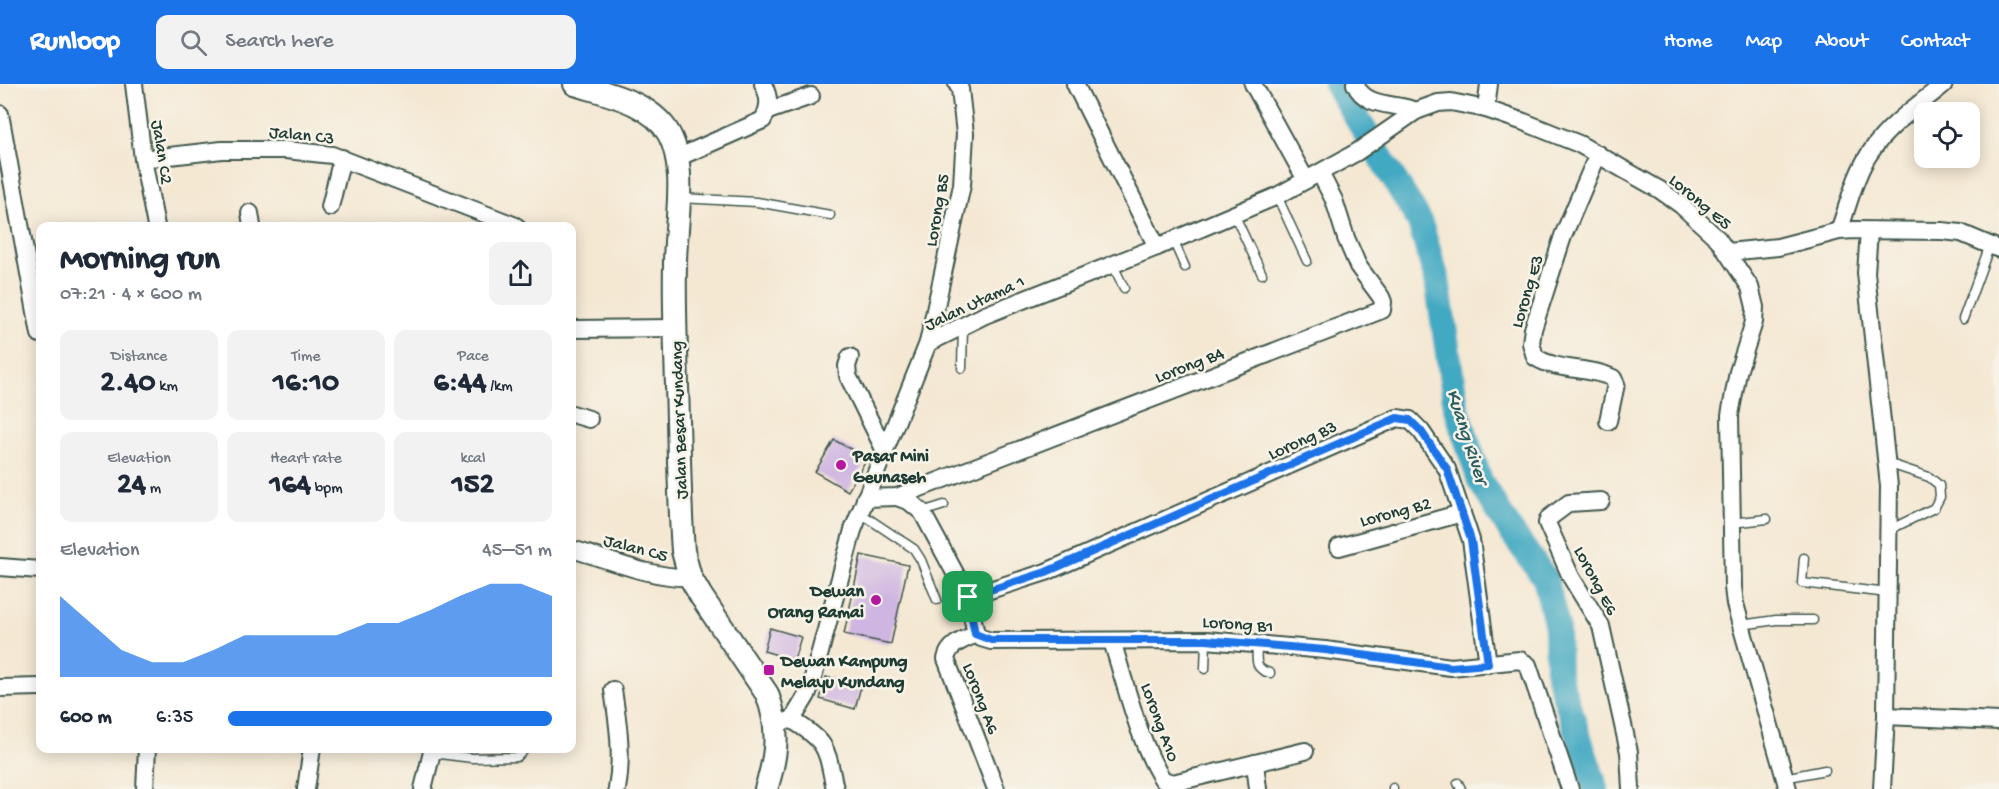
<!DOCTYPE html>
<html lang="en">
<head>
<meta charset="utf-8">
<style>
  :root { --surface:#fff; --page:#f2f2f3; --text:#1f2937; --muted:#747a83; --accent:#1a73e8 }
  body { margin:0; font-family:"Gochi Hand",sans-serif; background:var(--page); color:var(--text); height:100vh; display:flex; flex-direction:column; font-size:22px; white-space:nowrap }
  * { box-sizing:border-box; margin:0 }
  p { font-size:20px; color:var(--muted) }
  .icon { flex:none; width:33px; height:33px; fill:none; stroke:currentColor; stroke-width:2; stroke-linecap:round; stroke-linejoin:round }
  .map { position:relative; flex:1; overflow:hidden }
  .sheet { position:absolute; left:36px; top:138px; width:540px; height:531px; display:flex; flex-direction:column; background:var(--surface); border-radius:12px; box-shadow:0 3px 15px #0003 }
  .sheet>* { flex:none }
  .tools { position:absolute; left:1914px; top:18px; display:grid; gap:12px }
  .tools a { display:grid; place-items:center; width:66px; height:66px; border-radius:12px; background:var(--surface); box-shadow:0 3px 15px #0003; font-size:30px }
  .pin { position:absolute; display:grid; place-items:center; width:51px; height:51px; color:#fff; margin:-26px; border-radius:12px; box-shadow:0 3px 9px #0006 }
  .round { display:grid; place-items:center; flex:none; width:63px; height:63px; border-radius:12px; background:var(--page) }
  .summary { display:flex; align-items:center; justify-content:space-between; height:102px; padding:0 24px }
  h1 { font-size:33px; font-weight:700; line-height:45px }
  .metrics { display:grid; grid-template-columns:repeat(3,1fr); gap:9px; height:102px; padding:6px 24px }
  .metrics div { display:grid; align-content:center; border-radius:12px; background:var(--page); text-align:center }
  .metrics b { font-size:30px; font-weight:700 }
  .metrics small { font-size:16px; font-weight:400 }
  .metrics p { font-size:16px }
  .chart { height:168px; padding:12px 24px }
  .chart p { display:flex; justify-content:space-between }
  .chart svg { width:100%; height:108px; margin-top:6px; fill:var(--accent); opacity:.7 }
  ul { padding:0 24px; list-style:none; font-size:20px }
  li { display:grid; grid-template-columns:96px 72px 1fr; align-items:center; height:45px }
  li i { height:15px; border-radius:8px; background:var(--accent) }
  header { display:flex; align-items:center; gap:36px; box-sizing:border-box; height:84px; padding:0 30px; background:var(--accent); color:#fff }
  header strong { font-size:28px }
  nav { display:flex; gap:33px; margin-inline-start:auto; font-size:21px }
  .search { width:420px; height:54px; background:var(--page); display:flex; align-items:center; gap:15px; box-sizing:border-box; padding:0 21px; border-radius:12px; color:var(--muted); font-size:22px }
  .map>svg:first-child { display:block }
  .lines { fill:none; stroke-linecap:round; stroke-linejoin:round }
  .river { stroke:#42a9c2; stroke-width:26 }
  .building { fill:#cfb5e1 }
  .lane-casing { stroke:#3f574c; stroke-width:11 }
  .street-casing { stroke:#3f574c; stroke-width:20 }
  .secondary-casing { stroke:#3f574c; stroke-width:26 }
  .lane { stroke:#fff; stroke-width:8 }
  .street { stroke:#fff; stroke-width:16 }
  .secondary { stroke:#fff; stroke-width:22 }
  .route-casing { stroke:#fff; stroke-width:12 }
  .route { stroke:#1a73e8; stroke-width:8 }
  .poi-dot { fill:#b5179e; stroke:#f7f3e8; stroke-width:2 }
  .labels { text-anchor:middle; stroke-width:5; stroke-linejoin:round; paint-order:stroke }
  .street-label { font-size:18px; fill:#1f3d34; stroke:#f7f3e8 }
  .poi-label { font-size:18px; font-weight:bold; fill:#1f3d34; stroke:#f7f3e8; text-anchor:start }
  .water-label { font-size:20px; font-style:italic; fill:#2a5d5f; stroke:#f7f3e8 }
</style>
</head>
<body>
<header>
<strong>Runloop</strong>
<div class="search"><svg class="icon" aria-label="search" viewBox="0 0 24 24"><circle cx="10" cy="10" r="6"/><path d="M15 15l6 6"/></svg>Search here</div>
<nav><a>Home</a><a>Map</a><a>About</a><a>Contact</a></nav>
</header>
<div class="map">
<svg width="1999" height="705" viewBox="0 0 1999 705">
  <rect width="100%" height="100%" fill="#f7f3e8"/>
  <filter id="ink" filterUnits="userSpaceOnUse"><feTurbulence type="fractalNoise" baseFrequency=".0167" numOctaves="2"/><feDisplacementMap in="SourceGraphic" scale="12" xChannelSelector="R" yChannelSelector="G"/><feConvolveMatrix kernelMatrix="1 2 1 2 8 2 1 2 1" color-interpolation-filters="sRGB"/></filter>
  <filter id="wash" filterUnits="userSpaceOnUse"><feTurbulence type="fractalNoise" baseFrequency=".008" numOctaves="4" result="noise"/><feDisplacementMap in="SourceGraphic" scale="24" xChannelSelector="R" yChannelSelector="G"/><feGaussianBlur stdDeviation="1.35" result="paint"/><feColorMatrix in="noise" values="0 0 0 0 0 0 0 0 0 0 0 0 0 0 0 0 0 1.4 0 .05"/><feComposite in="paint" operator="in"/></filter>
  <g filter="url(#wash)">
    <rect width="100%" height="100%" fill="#f4e8d3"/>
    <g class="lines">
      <path class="river" d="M1336 0 1419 136 1437 196 1456 323 1480 397 1510 446 1545 494 1557 543 1558 591 1596 705"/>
    </g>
    <g id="blocks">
      <g class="building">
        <path d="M834 356 867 374 848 407 815 388Z"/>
        <path d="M861 471 908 481 891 560 844 550Z"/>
        <path d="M770 544 801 553 794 576 764 567Z"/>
        <path d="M826 593 861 602 855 625 820 615Z"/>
      </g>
    </g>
  </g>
  <g filter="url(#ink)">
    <use href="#blocks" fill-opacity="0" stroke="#3f574c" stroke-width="1.5"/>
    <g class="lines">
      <defs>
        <g id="lane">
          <path d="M1277 112 1307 177"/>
          <path d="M679 114 757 118 830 131"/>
          <path d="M1234 130 1262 190"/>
          <path d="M1173 156 1185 183"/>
          <path d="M1113 181 1124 204"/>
          <path d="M1963 235 1990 161"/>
          <path d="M962 284 963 242"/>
          <path d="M1887 379 1929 393 1939 401 1940 413 1934 424 1889 446"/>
          <path d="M922 428 944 421"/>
          <path d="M860 429 914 465 921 476 937 516"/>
          <path d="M1731 439 1767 435"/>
          <path d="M1804 474 1802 499 1888 509"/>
          <path d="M1741 541 1776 536H1813"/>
          <path d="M1257 560C1257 575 1253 585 1270 589"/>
          <path d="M1205 585 1206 556"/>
          <path d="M432 669 472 674 517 673 526 664"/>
          <path d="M1784 694 1825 686"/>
          <path d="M1458 699 1461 705"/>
          <path d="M1393 705V704"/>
        </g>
        <g id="street">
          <path d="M134 0 143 75 156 142"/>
          <path d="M1075 0 1157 163"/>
          <path d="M1253 0 1306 96"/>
          <path d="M1355 0C1366 25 1395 18 1416 27"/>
          <path d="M1486 25 1489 0"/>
          <path d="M768 27 811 12"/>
          <path d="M0 30 40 250"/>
          <path d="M1598 70 1563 152 1533 245 1531 259 1535 273C1558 288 1588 282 1613 294L1616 300 1608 337"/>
          <path d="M677 74 763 36C770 22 770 14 763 0"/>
          <path d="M143 75 222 66H286L332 71 516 142"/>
          <path d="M330 123 342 74"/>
          <path d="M250 129 252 142"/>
          <path d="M1839 147C1848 122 1856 87 1872 66 1890 40 1920 20 1944 0"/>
          <path d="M1869 147 1866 189 1889 402 1886 632 1882 705"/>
          <path d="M1728 168 1778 163 1839 147 1854 146 1942 147 1961 149 1999 165"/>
          <path d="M572 245 675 244"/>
          <path d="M928 259 962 101 965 50 960 5 957 0"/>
          <path d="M850 273 847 282 848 292 885 367"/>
          <path d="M572 330 589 335"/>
          <path d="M897 413 910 418 922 428 968 513 976 550 981 554 991 557 1206 556 1325 566 1451 583 1520 576 1528 581 1570 705"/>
          <path d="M865 414 897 413 1382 226 1383 218 1381 213 1358 182 1346 154 1334 116 1320 89"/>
          <path d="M1601 417 1569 419 1549 434 1547 439 1571 493 1601 542 1629 668 1631 705"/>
          <path d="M1339 463 1462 429"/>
          <path d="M572 465C607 475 654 495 690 493"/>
          <path d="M0 483 40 486"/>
          <path d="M968 513 1046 488 1397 334 1410 336 1421 347 1447 385 1471 456 1488 580"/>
          <path d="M976 550C963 556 949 560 946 575L996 705"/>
          <path d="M1112 557C1125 598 1140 662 1163 696L1173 699 1181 697 1305 667"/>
          <path d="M0 604 40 603"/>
          <path d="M613 606C618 639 623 671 617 705"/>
          <path d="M1886 632 1999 637"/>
          <path d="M792 636C829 659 826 664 835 705"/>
          <path d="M776 639 792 636 807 611 813 594 853 446 928 259 985 231 1157 163 1277 112 1357 68 1416 27 1438 19 1451 18 1486 25 1524 38 1579 60 1660 106 1681 121 1718 155 1750 203 1755 223 1754 238 1738 288 1730 331 1733 503 1735 520 1788 705"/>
          <path d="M1255 679 1258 705"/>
          <path d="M145 705 147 664"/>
          <path d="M306 705 312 664"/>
          <path d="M423 705 433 664"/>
        </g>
        <path id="secondary" d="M575 0C607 10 651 18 669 50 688 85 675 142 675 180 674 221 676 262 677 303 679 358 679 412 683 467L690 493 701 512 767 610C780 644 777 671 766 705"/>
      </defs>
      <use href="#lane" class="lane-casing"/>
      <use href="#street" class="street-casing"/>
      <use href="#secondary" class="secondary-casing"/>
      <use href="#lane" class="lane"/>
      <use href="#street" class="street"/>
      <use href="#secondary" class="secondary"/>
    </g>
  </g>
  <g class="lines" filter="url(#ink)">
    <defs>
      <path id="route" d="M1397 334 1410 336 1421 347 1447 385 1471 456 1488 580 1451 583 1325 566 1206 556H991L975 550 968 513 1046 488Z"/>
    </defs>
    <use href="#route" class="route-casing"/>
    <use href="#route" class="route"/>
  </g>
  <g class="poi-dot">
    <circle cx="841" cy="381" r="6"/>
    <circle cx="876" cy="516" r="6"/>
    <rect x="763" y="580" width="12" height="12" rx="3"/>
  </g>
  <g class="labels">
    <g class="street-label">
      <text transform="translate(302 50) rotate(6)" y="6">Jalan C3</text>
      <text transform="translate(163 68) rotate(81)" y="6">Jalan C2</text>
      <text transform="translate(1701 117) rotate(40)" y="6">Lorong E5</text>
      <text transform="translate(936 126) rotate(-80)" y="6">Lorong B5</text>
      <text transform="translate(1526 207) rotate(-73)" y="6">Lorong E3</text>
      <text transform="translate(974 218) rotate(-25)" y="6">Jalan Utama 1</text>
      <text transform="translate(1189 280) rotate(-21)" y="6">Lorong B4</text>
      <text transform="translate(678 336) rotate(-92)" y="6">Jalan Besar Kundang</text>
      <text transform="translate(1302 355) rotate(-24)" y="6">Lorong B3</text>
      <text transform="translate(1395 427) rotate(-15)" y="6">Lorong B2</text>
      <text transform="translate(636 463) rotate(15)" y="6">Jalan C5</text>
      <text transform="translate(1597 496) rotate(62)" y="6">Lorong E6</text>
      <text transform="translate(1238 539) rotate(4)" y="6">Lorong B1</text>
      <text transform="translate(982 614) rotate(69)" y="6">Lorong A6</text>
      <text transform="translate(1161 638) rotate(70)" y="6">Lorong A10</text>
    </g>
    <g class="poi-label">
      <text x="853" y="377">Pasar Mini<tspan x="853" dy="21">Geunaseh</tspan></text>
      <text x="864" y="512" text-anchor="end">Dewan<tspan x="864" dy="21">Orang Ramai</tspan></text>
      <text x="781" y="582">Dewan Kampung<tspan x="781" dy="21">Melayu Kundang</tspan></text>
    </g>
    <g class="water-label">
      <text transform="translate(1469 352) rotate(72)" y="7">Kuang River</text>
    </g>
  </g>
</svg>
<div class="tools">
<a><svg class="icon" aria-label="locate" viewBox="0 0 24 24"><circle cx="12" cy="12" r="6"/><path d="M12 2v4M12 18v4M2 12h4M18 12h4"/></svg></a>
</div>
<div class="pin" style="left:968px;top:513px;background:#1e9e55"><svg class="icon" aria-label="arrive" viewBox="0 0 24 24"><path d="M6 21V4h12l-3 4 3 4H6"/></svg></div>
<section class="sheet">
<div class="summary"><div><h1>Morning run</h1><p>07:21 · 4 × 600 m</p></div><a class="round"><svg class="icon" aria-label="share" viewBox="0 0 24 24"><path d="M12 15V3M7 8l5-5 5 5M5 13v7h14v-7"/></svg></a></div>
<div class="metrics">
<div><p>Distance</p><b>2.40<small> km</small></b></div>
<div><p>Time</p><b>16:10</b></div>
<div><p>Pace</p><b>6:44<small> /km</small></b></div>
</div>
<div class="metrics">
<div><p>Elevation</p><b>24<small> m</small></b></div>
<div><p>Heart rate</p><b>164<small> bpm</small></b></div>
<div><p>kcal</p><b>152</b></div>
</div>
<div class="chart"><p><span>Elevation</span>45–51 m</p>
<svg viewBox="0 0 160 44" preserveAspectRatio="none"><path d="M0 44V11L10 22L20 33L30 38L40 38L50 33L60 27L70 27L80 27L90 27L100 22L110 22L120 17L130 11L140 6L150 6L160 11V44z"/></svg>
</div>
<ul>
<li><b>600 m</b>6:35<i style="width:100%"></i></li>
</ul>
</section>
</div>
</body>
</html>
